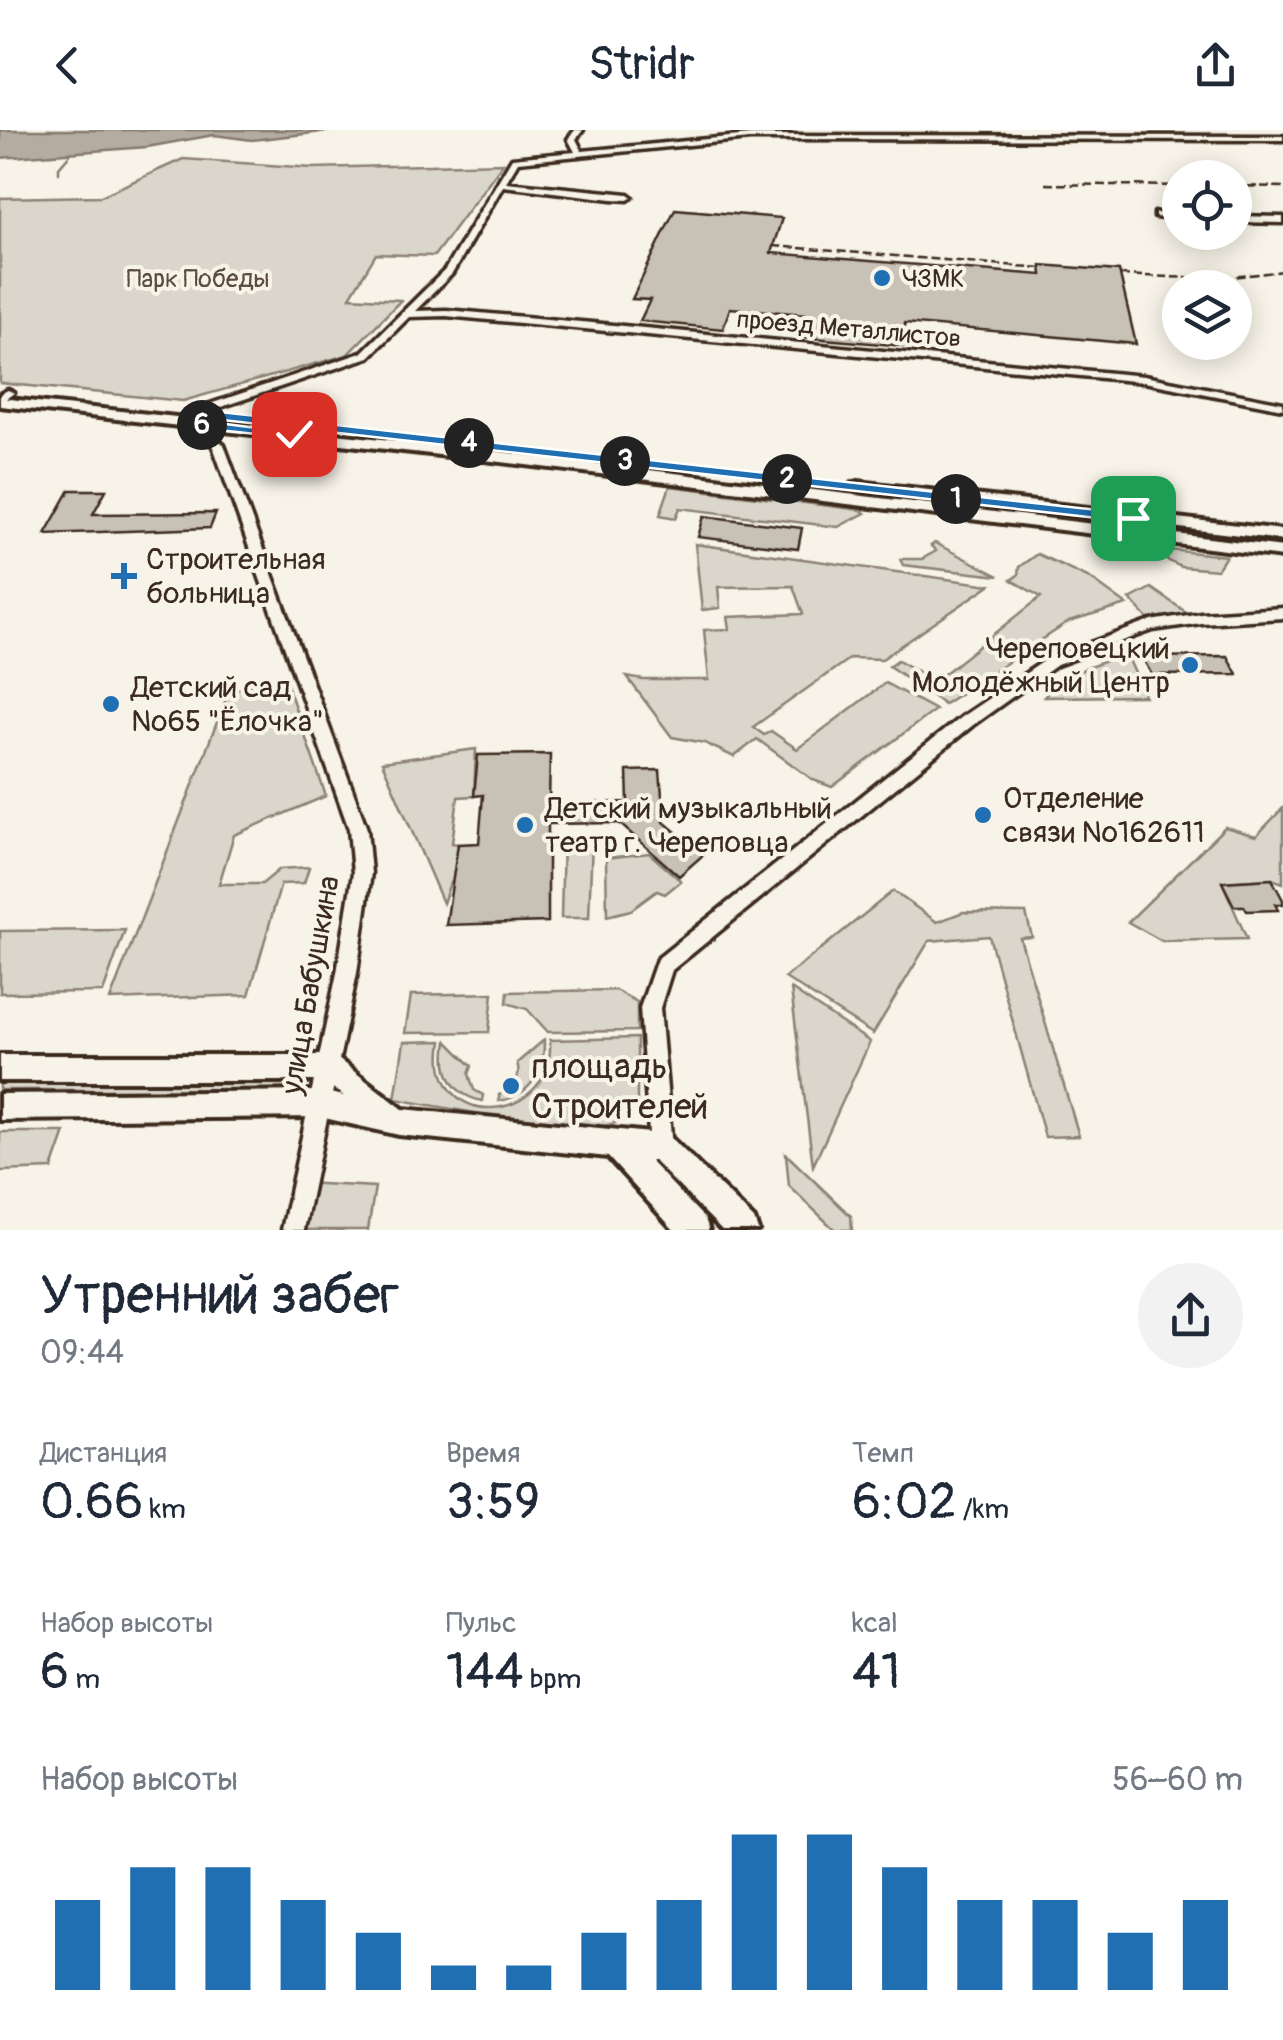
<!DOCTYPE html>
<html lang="ru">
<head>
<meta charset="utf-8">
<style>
  :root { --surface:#fff; --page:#f2f2f3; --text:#1f2937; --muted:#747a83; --accent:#1f6fb2 }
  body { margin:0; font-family:Pangolin,sans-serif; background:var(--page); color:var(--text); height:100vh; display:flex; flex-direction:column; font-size:38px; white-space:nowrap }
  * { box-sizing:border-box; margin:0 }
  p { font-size:32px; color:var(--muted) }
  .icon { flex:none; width:55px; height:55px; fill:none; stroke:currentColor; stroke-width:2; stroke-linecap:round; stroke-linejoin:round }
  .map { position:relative; height:1100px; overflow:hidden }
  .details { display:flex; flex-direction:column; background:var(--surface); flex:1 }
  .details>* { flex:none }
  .buttons { position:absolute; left:1162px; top:30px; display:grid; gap:20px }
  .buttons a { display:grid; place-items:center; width:90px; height:90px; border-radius:50%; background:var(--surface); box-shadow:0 5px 25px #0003; font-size:50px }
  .pin { position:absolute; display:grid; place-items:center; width:85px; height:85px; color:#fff; margin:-42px; border-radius:20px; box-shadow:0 5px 15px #0006 }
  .km { position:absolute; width:50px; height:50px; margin:-25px; border-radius:50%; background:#222; color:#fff; font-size:28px; line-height:50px; text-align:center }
  .round { display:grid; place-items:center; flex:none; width:105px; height:105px; border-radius:52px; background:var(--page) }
  .headline { display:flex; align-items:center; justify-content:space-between; height:170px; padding:0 40px }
  h1 { font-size:55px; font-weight:600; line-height:75px }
  .figures { display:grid; grid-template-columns:repeat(3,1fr); gap:15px; height:170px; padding:10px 40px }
  .figures div { display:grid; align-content:center }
  .figures b { font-size:50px; font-weight:600 }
  .figures small { font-size:28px; font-weight:400 }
  .figures p { font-size:28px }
  .chart { height:280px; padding:20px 40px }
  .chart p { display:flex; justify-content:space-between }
  .chart svg { width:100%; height:180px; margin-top:10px; stroke:var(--accent); stroke-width:6 }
  header { display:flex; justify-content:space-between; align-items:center; height:130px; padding:0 40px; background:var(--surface); font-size:45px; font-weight:600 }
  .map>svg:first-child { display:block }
  .green { fill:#dbd6cb; stroke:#8b8074; stroke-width:2.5 }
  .water { fill:#b4aca0; stroke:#84786c; stroke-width:2.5 }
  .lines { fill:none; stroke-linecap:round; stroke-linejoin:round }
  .stream { stroke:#84786c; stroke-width:2.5 }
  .building { fill:#c8c1b6; stroke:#3b2a1e; stroke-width:2.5 }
  .minor-casing { stroke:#3b2a1e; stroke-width:7 }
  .major-casing { stroke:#3b2a1e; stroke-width:8 }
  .minor { fill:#f7f3e8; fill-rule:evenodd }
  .major { fill:#f7f3e8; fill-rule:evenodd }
  .rail { stroke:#3b2a1e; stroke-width:2.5; stroke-dasharray:9 4; stroke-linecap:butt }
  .route { fill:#1f6fb2; stroke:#fff; stroke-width:2.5 }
  .poi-dot { fill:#1f6fb2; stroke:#f7f3e8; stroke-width:4 }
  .labels { text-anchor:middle; stroke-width:8; stroke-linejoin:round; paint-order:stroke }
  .far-park-label { font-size:25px; fill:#5b4c41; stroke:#f7f3e8 }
  .far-poi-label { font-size:25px; fill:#3b2a1e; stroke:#f7f3e8; text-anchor:start }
  .far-street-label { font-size:25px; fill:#3b2a1e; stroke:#f7f3e8 }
  .poi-label { font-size:30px; fill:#3b2a1e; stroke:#f7f3e8; text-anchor:start }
  .street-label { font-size:30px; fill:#3b2a1e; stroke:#f7f3e8 }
  .near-poi-label { font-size:35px; fill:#3b2a1e; stroke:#f7f3e8; text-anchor:start }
</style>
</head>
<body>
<header><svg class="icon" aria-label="back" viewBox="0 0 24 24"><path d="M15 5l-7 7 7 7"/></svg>Stridr<svg class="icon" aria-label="share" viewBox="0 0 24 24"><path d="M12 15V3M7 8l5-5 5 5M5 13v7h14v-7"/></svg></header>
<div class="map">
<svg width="1283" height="1100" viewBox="0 0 1283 1100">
  <rect width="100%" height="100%" fill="#f7f3e8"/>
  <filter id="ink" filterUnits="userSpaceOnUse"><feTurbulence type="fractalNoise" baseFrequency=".01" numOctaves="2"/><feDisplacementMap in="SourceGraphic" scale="20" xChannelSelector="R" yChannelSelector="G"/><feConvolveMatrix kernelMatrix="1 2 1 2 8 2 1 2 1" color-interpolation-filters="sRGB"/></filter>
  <g filter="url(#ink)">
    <g class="green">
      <path d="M183 29 313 38 503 33 434 126 376 124 350 167 401 170 347 225 183 271 0 253V68L101 66Z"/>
      <path d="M670 356 861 380 865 383 838 397 680 378 676 388 660 385Z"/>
      <path d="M935 413 999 446 903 435 900 429H922L936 421 931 416Z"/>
      <path d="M695 414 990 455 882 529 850 528 753 597 764 605 771 601 797 619 885 553 935 580 832 657 813 650 757 609 734 627 705 613 672 607 627 547 643 550H709L704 500 730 499 728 487 803 484 793 456 718 457 720 478 702 480Z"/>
      <path d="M1141 417 1226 426 1217 440 1181 437Z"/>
      <path d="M1037 424 1090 448 1127 475 1069 492 944 574 889 536 898 530 935 551 1041 467 1011 450 1018 445 1019 437Z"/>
      <path d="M1151 458 1189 484 1150 491 1130 469Z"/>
      <path d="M1126 523 1145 566 1044 567 1061 548Z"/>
      <path d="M284 546 326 666 234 705 219 754H262L280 739 309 737 304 753 281 754 249 865 110 870 229 561Z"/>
      <path d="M476 619 474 666 458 667 452 713 458 714 455 753H450L443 773 382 632Z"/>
      <path d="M1283 678V753L1272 749 1222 752 1247 809 1162 811 1128 792 1225 697 1256 706Z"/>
      <path d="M563 709 592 711 589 788H561Z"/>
      <path d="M649 723 681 751 665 764 657 761 631 780 607 786 606 728Z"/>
      <path d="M893 761 937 792 963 782 1026 783 1032 807 1020 808 1079 1006 1045 1007 989 806 929 811 873 904 785 848Z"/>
      <path d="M125 800 103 862 0 863V801Z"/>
      <path d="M791 859 870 912 813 1036Z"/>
      <path d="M615 860 637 872V901L548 902 527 879 507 873 508 862Z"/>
      <path d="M493 863 489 902 405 903 411 865Z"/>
      <path d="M637 908V974L622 991 584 1002 395 969 404 912 442 911C426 1004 555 997 550 910Z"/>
      <path d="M544 910C545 940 531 966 499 971V965C513 961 522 947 517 933Z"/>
      <path d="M447 911 472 936 469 944 474 960 483 965 482 971C450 964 442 941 447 911Z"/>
      <path d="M0 943H293L288 960H0Z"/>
      <path d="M0 1002H65L52 1039 0 1041Z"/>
      <path d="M786 1024 851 1086 852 1100H835L789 1056Z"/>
      <path d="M303 1053 375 1057 368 1100H293Z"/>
    </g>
    <path class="water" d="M0 0H340L252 10 214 5 147 17 0 28Z"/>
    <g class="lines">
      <path class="stream" d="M59 43V37L71 23"/>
    </g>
    <g class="building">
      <path d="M675 79 782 88 771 123 1042 145 1041 135 1119 141 1136 214 905 193 904 216 801 207 805 184 730 178 723 199 640 191 650 170 632 169Z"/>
      <path d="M70 360H106L93 384 216 383 210 398 45 404Z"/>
      <path d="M704 386 802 398 798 419 698 407Z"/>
      <path d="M1227 526 1237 544 1152 545 1142 527Z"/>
      <path d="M550 624 549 674 628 672 627 641 660 640 664 692 703 725 679 746 619 693 548 694V792L446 795 458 714 479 713 483 665 474 666 478 625Z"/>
      <path d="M1272 749 1283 770V774H1275L1278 780 1247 781 1244 776H1234L1222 752Z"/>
    </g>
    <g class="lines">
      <defs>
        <g id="minor">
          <path d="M575 0H583L576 9 582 21 750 5 1283 6V10L750 9 518 32 506 52 628 64 632 67 628 70 612 69 503 56 452 144 415 181 446 180 592 193 1144 246 1283 273V279L1144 252 446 186 409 187 369 227 212 280 200 294 224 315 367 699 371 743 357 843 304 1100H282L337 843 353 743 349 699 213 316 188 294 204 276 361 223 445 140 512 28 575 22 568 9Z"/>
          <path d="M1155 83 1180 84V90L1155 87Z"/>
          <path d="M1235 86 1283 87V93L1235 92Z"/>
          <path d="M8 260 14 263 0 273V264Z"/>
          <path d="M1283 478V488L1201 493 1153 500 1057 535 973 595 672 840 660 878 672 1018 669 1025 661 1028 653 1025 650 1018 640 878 657 829 961 587 1047 529 1151 491 1201 483Z"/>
        </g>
        <g id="major">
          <path d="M0 268 493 321 1283 417V427L493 331 0 276Z"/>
          <path d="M858 352 1283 400V410L852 360V354Z"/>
          <path d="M0 925H328L338 929 403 979 661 1004 671 1008 754 1089 758 1100H722L654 1031H650L705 1089 709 1100H674L608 1027 399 1005 320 987 0 990V964L320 961 344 966 323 951H0Z"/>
        </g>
      </defs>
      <use href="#minor" class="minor-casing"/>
      <use href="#major" class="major-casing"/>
      <use href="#minor" class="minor"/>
      <use href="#major" class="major"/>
      <g class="rail">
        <path d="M1045 54 1180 56"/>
        <path d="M1235 56 1283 57"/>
        <path d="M773 116 1042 138"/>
        <path d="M1120 145 1216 149 1283 141"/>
      </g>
    </g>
  </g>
  <path class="route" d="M202 280 1133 384 1140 388 1133 392 205 288 203 291 301 304 294 308 190 297V292Z"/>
  <g class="poi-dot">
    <circle cx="882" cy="148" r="10"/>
    <path d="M119 431h10v10h10v10h-10v10h-10v-10h-10v-10h10z"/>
    <circle cx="1190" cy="535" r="10"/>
    <circle cx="111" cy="574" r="10"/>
    <circle cx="983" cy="685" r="10"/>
    <circle cx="525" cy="695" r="10"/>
    <circle cx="511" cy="956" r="10"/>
  </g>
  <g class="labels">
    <g class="far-park-label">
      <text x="198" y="157">Парк Победы</text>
    </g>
    <g class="far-poi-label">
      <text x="902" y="157">ЧЗМК</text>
    </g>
    <g class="far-street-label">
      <text transform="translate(849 198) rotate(5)" y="9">проезд Металлистов</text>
    </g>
    <g class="poi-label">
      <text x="146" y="439">Строительная<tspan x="146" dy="34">больница</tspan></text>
      <text x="1170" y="528" text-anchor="end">Череповецкий<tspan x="1170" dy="34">Молодёжный Центр</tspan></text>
      <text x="131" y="567">Детский сад<tspan x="131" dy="34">№65 "Ёлочка"</tspan></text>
      <text x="1003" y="678">Отделение<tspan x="1003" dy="34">связи №162611</tspan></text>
      <text x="545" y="688">Детский музыкальный<tspan x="545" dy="34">театр г. Череповца</tspan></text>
    </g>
    <g class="street-label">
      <text transform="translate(310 855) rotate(-80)" y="10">улица Бабушкина</text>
    </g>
    <g class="near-poi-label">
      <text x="531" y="948">площадь<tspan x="531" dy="40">Строителей</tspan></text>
    </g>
  </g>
</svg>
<div class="buttons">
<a><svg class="icon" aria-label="locate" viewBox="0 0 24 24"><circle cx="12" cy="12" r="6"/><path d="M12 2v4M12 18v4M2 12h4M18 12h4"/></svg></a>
<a><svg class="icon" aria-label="layers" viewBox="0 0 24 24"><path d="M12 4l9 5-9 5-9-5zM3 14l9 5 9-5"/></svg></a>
</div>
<div class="pin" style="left:1133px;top:388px;background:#1e9e55"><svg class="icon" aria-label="arrive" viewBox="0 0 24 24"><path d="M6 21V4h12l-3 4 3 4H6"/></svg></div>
<div class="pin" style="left:294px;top:304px;background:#d93025"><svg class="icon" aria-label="check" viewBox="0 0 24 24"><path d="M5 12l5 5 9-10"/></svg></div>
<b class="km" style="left:956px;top:369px">1</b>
<b class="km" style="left:787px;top:349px">2</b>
<b class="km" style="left:625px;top:331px">3</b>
<b class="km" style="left:469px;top:313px">4</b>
<b class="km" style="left:202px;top:295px">6</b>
</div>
<section class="details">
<div class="headline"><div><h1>Утренний забег</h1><p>09:44</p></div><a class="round"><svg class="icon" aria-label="share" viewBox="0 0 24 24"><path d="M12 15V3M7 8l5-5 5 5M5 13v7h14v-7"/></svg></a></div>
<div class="figures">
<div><p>Дистанция</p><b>0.66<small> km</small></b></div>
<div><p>Время</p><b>3:59</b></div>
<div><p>Темп</p><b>6:02<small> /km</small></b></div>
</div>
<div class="figures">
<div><p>Набор высоты</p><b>6<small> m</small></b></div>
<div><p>Пульс</p><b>144<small> bpm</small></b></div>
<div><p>kcal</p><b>41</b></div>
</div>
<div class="chart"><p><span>Набор высоты</span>56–60 m</p>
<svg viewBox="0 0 160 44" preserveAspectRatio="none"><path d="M5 44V22M15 44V14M25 44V14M35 44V22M45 44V30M55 44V38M65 44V38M75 44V30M85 44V22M95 44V6M105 44V6M115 44V14M125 44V22M135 44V22M145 44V30M155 44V22"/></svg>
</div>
</section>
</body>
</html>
